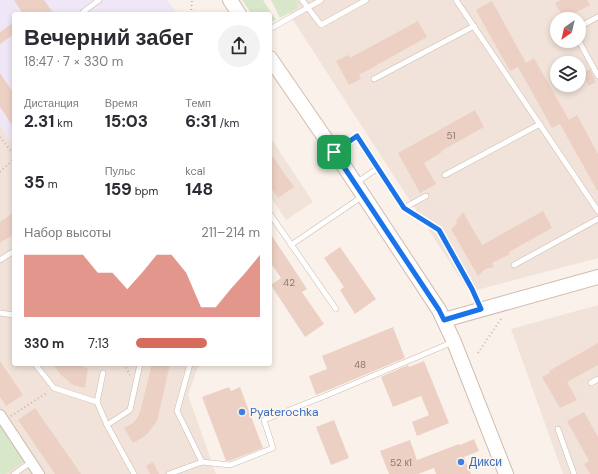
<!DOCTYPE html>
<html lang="ru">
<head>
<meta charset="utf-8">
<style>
  :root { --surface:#fff; --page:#f2f2f3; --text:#2b2b33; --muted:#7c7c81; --accent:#d76b5c }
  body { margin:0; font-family:"DM Sans",sans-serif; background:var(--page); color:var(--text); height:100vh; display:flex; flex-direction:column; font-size:15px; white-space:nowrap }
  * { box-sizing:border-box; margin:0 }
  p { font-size:13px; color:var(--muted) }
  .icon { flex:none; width:22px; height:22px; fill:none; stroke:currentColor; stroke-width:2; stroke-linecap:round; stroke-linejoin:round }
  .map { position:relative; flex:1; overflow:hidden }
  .side { position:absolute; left:12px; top:12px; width:260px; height:354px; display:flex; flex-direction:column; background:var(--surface); border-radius:4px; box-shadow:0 2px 6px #0003 }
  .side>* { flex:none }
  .needle { width:26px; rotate:214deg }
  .controls { position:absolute; left:550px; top:12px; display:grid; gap:8px }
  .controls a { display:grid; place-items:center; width:36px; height:36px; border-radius:50%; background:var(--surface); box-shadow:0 2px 6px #0003; font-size:20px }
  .pin { position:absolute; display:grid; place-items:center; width:34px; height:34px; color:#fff; margin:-17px; border-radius:8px; box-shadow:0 2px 6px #0006 }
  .round { display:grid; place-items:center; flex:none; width:42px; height:42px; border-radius:21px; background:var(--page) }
  .summary { display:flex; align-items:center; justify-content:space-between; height:68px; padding:0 12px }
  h1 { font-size:22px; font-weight:700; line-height:30px }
  .metrics { display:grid; grid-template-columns:repeat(3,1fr); gap:6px; height:68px; padding:4px 12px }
  .metrics div { display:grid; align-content:center }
  .metrics b { font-size:17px; font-weight:700 }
  .metrics small { font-size:11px; font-weight:400 }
  .metrics p { font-size:11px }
  .chart { height:112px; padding:8px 12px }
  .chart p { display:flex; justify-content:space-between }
  .chart svg { width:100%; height:72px; margin-top:4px; fill:var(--accent); opacity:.7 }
  ul { padding:0 12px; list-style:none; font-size:13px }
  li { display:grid; grid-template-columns:64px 48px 1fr; align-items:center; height:30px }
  li i { height:10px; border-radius:5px; background:var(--accent) }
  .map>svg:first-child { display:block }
  .residential { fill:#f1e3d9; fill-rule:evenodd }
  .education { fill:#efe6f7 }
  .green { fill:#d8e7c9 }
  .building { fill:#edd0c4 }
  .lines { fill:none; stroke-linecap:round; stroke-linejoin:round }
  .lane-casing { stroke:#ccbab0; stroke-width:6 }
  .street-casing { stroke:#ccbab0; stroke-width:12 }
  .secondary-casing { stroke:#d0bbb1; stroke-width:16 }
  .path { stroke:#d2b3a7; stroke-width:2; stroke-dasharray:1 3; stroke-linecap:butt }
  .lane { stroke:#fff; stroke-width:5 }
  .street { stroke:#fff; stroke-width:10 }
  .secondary { stroke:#fff; stroke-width:14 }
  .route-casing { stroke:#fff; stroke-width:8 }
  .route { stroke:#1a73e8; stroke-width:5 }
  .shop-dot { fill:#3f7fe0; stroke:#fdf6f0; stroke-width:1.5 }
  .labels { text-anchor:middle; stroke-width:3.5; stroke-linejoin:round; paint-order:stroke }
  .number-label { font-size:10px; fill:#91766c }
  .shop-label { font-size:12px; fill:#366cbe; stroke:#fdf6f0; text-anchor:start }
</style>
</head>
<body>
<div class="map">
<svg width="598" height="474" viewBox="0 0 598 474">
  <rect width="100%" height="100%" fill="#faf2ea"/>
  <g class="residential">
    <path d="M280 0H598V258L469 292ZM557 19H579V41H557ZM557 63H579V85H557Z"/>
    <path d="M0 125 14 146V364H199L188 395 216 474H0Z"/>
    <path d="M270 137 313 202 286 220 270 196Z"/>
    <path d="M598 305V474H563L511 329Z"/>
  </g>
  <path class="education" d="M0 0H167L177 14H14V146L0 125Z"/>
  <g class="green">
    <path d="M242 0H263L276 20 270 22V14H252Z"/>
    <path d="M271 0H297L298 4 297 8 280 18Z"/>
    <path d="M0 423 25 461 6 474H1L0 473Z"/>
  </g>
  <g class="building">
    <path d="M14 0H44L54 14H23Z"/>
    <path d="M561 0H587L590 5 564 19 555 3Z"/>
    <path d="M492 1 526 63 534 58 569 120 577 115 598 154V192L560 124 552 128 518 67 510 71 484 25 476 10Z"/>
    <path d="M418 21 427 37 359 75 361 79 349 85 336 61 348 55 350 58Z"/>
    <path d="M14 22V34L0 44V32Z"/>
    <path d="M590 69 596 82 589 86 582 74Z"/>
    <path d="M0 73 14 94V128L0 107Z"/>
    <path d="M475 110 484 127 441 151 442 152 424 163 436 184 420 193 398 153Z"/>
    <path d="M270 153 294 187 278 198 270 186Z"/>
    <path d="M543 211 552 228 509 252 510 254 492 263 494 267 485 269 478 276 451 229 457 223 456 221 463 212 482 245Z"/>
    <path d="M14 212V234L0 243V222Z"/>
    <path d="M270 233 307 289 302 292 324 324 305 337 271 285 281 278 270 262Z"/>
    <path d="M340 247 376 299 355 314 340 290 344 287 324 258Z"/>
    <path d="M393 327 405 358 316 395 309 376 327 369 322 356Z"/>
    <path d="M598 343V365L567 382 577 400 560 408 542 377 550 373 549 371Z"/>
    <path d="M0 361 23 395 6 406 0 397Z"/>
    <path d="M424 361 449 423 417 436 412 422 429 415 421 396 393 407 381 377 408 365 409 367Z"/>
    <path d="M53 364H78L88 369 85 388 73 385 60 374Z"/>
    <path d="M152 364H170L157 421 148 433 142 438 133 443 124 428 133 423 137 418 140 412Z"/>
    <path d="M229 387 231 391 240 387 263 448 229 461H226L202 397Z"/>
    <path d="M35 408 81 474H55L18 420Z"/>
    <path d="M584 412 598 437V474H590L584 464 589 461 567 421Z"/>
    <path d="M334 420 349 458 331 465 316 427Z"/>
    <path d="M474 439 479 451 464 457 471 474H436L434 468 418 474H389L380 451 410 440 417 460 459 444 460 445Z"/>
    <path d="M153 462 159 474H150L146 466Z"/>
  </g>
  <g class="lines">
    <defs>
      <g id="lane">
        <path d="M302 0 321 25 366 0"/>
        <path d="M456 0 598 211"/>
        <path d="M83 12 99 0"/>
        <path d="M579 27 598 17"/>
        <path d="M270 29 321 0"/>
        <path d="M579 41 598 76"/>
        <path d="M374 79 474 26"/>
        <path d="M335 151 357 136 404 208 439 230 472 289 481 309"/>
        <path d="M445 175 540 124"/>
        <path d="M356 183 378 168"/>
        <path d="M404 208 426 196"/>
        <path d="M270 214 336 309"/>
        <path d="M291 245 363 196"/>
        <path d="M0 260 14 251"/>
        <path d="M514 265 598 219"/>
        <path d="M0 313 14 315"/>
        <path d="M35 364 54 388 97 402"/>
        <path d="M103 373 97 402 107 425 134 474"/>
        <path d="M591 383 598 379"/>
        <path d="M107 425 130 410 140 364"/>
        <path d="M558 429 574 474"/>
        <path d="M202 462 230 465 273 448 264 420 325 396 453 342"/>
        <path d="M14 474 31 462"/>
        <path d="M169 474 202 462 177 411 190 364"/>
      </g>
      <path id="street" d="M0 415 39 474"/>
      <g id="secondary">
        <path d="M230 0 239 14"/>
        <path d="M270 58 334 151 439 310 454 342 506 474"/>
        <path d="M444 320 598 277"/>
      </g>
    </defs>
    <use href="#lane" class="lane-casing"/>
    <use href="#street" class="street-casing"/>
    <use href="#secondary" class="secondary-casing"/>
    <g class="path">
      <path d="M191 14 192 0"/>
      <path d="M0 137 14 155"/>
      <path d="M0 172 14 159"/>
      <path d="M478 353 501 319"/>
      <path d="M124 364 130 375"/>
      <path d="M11 416 48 392"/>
    </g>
    <use href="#lane" class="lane"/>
    <use href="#street" class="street"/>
    <use href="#secondary" class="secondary"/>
  </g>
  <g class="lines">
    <defs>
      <path id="route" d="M357 136 404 208 439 230 472 289 481 309 444 320 439 310 334 152Z"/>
    </defs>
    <use href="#route" class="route-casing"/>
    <use href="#route" class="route"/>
  </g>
  <g class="shop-dot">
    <circle cx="242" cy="412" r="4"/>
    <circle cx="461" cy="462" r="4"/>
  </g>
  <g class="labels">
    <g class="number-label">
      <text x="451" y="139">51</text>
      <text x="289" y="286">42</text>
      <text x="360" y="368">48</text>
      <text x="401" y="466">52 к1</text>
    </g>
    <g class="shop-label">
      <text x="250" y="416">Pyaterochka</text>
      <text x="469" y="466">Дикси</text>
    </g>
  </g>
</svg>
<div class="controls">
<a><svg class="needle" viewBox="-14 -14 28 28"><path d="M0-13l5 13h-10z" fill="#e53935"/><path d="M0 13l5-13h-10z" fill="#7c7c81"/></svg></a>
<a><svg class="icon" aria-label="layers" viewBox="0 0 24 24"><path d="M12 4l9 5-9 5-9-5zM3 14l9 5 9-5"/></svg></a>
</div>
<div class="pin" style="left:334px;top:152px;background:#1e9e55"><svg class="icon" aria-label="arrive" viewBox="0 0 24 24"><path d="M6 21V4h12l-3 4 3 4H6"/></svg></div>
<section class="side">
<div class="summary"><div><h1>Вечерний забег</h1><p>18:47 · 7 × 330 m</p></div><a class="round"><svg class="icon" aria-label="share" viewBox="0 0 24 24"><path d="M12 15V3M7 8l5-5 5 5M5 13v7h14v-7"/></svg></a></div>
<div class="metrics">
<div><p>Дистанция</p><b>2.31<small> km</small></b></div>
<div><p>Время</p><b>15:03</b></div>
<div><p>Темп</p><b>6:31<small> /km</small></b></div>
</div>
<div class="metrics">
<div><b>35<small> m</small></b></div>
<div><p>Пульс</p><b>159<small> bpm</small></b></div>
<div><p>kcal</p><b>148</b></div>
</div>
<div class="chart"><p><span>Набор высоты</span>211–214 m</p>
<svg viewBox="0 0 160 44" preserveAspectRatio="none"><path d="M0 44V6L10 6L20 6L30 6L40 6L50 17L60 17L70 27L80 17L90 6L100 6L110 17L120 38L130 38L140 27L150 17L160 6V44z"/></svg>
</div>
<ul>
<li><b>330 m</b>7:13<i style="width:57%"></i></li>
</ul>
</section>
</div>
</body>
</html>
